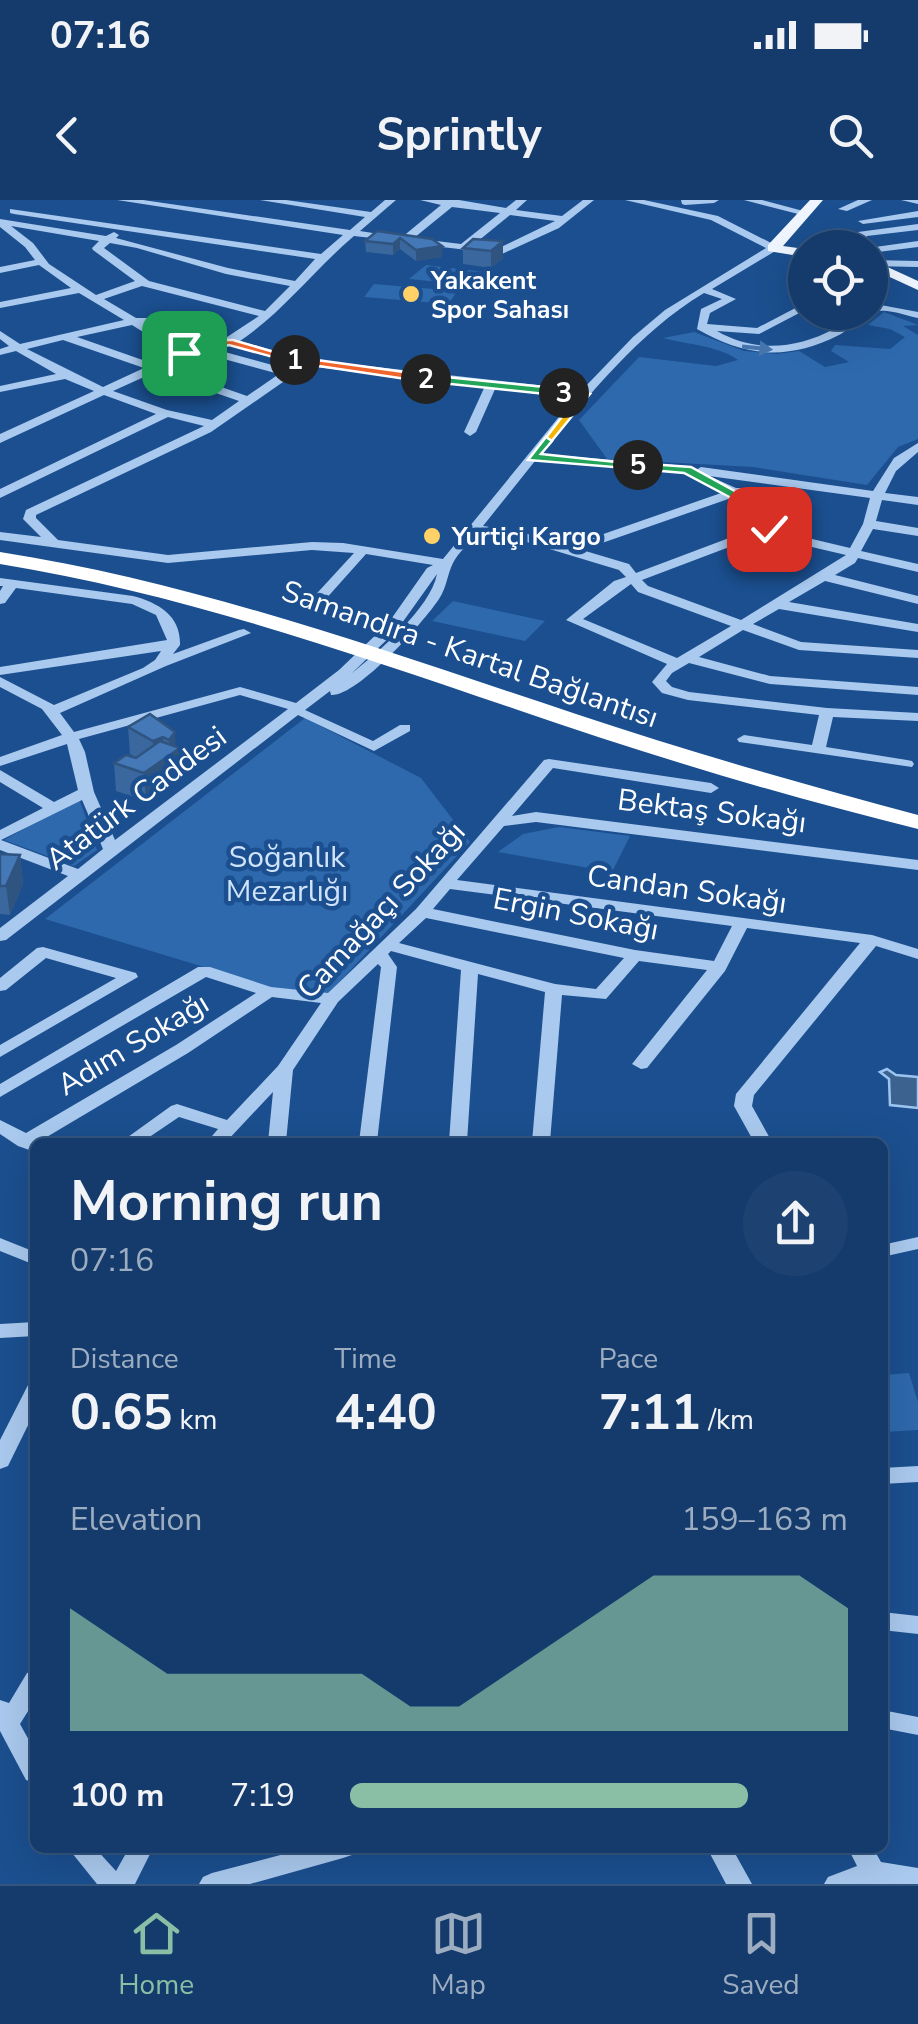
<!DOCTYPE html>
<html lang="en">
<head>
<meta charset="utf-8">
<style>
  :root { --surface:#143b6b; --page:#1d4271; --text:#f1f3f6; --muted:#9dadc1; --line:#33557e; --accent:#8abfa5 }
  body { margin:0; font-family:"Nunito Sans",sans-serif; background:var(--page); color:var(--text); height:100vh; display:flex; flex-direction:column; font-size:38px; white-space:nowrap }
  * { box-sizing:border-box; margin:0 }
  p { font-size:32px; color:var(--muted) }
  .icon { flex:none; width:55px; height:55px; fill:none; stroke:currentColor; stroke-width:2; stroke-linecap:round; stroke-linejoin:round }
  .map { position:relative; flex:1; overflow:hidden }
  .panel { position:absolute; left:30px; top:938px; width:858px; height:715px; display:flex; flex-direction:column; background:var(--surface); border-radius:15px; box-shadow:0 10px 40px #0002,0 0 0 2px var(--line) }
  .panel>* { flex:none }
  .buttons { position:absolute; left:788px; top:30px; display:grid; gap:20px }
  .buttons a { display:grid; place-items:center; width:100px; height:100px; border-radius:50%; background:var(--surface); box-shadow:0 10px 40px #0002,0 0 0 2px var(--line); font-size:50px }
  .pin { position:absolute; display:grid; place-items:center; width:85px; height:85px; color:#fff; margin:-42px; border-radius:20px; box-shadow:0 5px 15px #0006 }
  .km { position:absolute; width:50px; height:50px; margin:-25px; border-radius:50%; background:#222; color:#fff; font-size:28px; line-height:50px; text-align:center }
  .round { display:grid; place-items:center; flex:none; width:105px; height:105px; border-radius:52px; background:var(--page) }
  .head { display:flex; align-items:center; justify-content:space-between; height:170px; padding:0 40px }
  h1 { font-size:55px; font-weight:700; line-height:75px }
  .figures { display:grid; grid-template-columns:repeat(3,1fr); gap:15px; height:170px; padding:10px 40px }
  .figures div { display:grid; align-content:center }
  .figures b { font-size:50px; font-weight:700 }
  .figures small { font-size:28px; font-weight:400 }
  .figures p { font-size:28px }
  .chart { height:280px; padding:20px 40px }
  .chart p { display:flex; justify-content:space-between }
  .chart svg { width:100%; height:180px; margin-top:10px; fill:var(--accent); opacity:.7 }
  ul { padding:0 40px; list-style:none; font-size:32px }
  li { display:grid; grid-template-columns:160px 120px 1fr; align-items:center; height:75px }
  li i { height:25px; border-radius:12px; background:var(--accent) }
  .status { display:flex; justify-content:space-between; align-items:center; height:70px; padding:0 50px; background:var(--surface); direction:ltr }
  .status svg { height:28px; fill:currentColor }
  header { display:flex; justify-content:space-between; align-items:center; height:130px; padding:0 40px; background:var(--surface); font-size:45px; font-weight:700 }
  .tab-bar { display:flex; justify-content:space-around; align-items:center; height:140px; border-top:2px solid var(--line); background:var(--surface); font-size:28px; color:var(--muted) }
  .tab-bar a { display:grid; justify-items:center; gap:5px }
  .tab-bar .selected { color:var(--accent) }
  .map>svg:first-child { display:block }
  .green { fill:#2e69ad }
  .water { fill:#3c6290; stroke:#9cc4f0; stroke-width:2.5 }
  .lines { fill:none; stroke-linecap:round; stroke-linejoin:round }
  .minor { fill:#a9c9ee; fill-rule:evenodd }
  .major { fill:#f0f6ff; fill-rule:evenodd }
  .highway { fill:#fff; fill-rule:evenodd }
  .wall { fill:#3a679d }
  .shaded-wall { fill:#305480 }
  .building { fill:#4478b7; stroke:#305480; stroke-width:2.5 }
  .oneway { fill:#4674ac }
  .split-1 { fill:#f0652b; stroke:#fff; stroke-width:2.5 }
  .split-2 { fill:#f0652b; stroke:#fff; stroke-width:2.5 }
  .split-3 { fill:#22a559; stroke:#fff; stroke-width:2.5 }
  .split-4 { fill:#f5b400; stroke:#fff; stroke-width:2.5 }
  .split-5 { fill:#22a559; stroke:#fff; stroke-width:2.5 }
  .split-6 { fill:#22a559; stroke:#fff; stroke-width:2.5 }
  .split-7 { fill:#f5b400; stroke:#fff; stroke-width:2.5 }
  .poi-dot { fill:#ffd166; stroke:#1b4f8f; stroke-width:4 }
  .labels { text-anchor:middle; stroke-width:9; stroke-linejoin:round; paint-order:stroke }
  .far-poi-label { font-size:25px; font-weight:bold; fill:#fff; stroke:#1b4f8f; text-anchor:start }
  .street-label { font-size:30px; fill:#fff; stroke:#1b4f8f }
  .park-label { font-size:30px; fill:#cfe3fa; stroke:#1b4f8f }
</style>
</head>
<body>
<div class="status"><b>07:16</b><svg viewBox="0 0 49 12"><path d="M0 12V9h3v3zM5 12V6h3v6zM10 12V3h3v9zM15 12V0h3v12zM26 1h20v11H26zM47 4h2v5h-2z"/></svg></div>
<header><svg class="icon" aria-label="back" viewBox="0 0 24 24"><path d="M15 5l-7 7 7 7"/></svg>Sprintly<svg class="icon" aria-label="search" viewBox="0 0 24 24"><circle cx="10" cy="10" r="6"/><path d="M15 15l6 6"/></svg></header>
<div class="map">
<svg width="918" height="1684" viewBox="0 0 918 1684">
  <rect width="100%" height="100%" fill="#1b4f8f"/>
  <g class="green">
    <path d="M426 65 528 77V91L409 79Z"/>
    <path d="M374 84 457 91 449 104 364 97Z"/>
    <path d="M884 112 918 125 903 126 918 135V239L898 247 867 285 753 267 607 259 579 220 639 157 716 166 738 160C717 145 688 145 663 138L694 132 744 151 777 154 799 151 825 167 849 162 831 151 835 145 890 149 905 137 890 129 868 125Z"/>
    <path d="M453 401 545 421 525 441 432 421Z"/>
    <path d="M305 518 421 578 470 642 329 793 313 796 270 787 45 719Z"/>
    <path d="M79 598 97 650 74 666 4 640Z"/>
    <path d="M559 627 630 636 612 672 498 652 523 634Z"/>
    <path d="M909 1173 918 1202V1230L883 1232V1175Z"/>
  </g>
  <path class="water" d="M887 869 896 875 918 877V908L890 905 889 879 880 872Z"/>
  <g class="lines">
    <g class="minor">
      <path d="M117 0H143L350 30 365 17 260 0H286L371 12 385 0H396L360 31 398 37V41L354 36C314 70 283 112 240 141L305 159 582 190 633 137 665 110 766 48 711 20 625 0H644L718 16 777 46V50L712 89 736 99 710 113 707 124 757 128 805 103V110L759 134 717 131C755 153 796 149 834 129 846 123 857 113 870 112V103L918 112V118C908 116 889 109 879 111 869 113 849 130 839 135 787 161 746 157 697 129L701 109 722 99 704 93C639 132 588 196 541 254L687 266 696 270 701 267 873 291 894 258 918 243V252L896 271 885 293 918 297V305L882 300 876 321 918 328V336L873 329 861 351 918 364V372L858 358 855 363 835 375 918 396V404L825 381 789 402 918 424V432L779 409 753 424 801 442 918 450V458L799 450 743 430 699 457 770 476 918 487V495L770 484 689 463 672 473 666 481 672 487 689 492 827 508 918 513V521L833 517 826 547 907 560 912 561 914 564 912 567 739 542 737 539 744 535 812 545 819 515 688 500 662 493 652 482 667 464 566 420 614 381 626 377 619 370 513 338 478 333C470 342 458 353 453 363 447 375 447 387 439 399 424 422 357 497 331 495L330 491 305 510 373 541 400 525H410V531L374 551 298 515 6 740 0 741V728L68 676 0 650V630L43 608 0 582V570L54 602 78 590 67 544 0 566V557L62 535 42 509 0 487V477L54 505 143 468 155 460 161 451 0 475V467L167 440 156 415 132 404 16 388 5 403 0 404V391L3 386H0V378L133 396C159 403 181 416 180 445L173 454 239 430 244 429 251 433 166 466 60 513 74 532 240 487 296 503 339 470 383 428 308 403 354 353 312 350 168 363 0 340V332L41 337 23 319 26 310 204 226 168 217 0 298V289L156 214 104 195 0 243V234L94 191 65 179 0 192V186L56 174 16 151 0 155V149L9 146 0 139V131L20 144 124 120 79 93 0 108V102L71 88 39 65 0 73V67L35 60 25 47 0 27V19L106 36 114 32 119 35 116 38 228 68 295 81 315 59 14 14 10 13V9L321 54 343 35ZM11 26 99 41 92 48 93 50 135 81 96 95 49 64 33 43ZM110 43 137 48 226 74 290 86 265 111 149 81 104 48ZM142 86 259 116 227 137 156 118H136L104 99ZM147 124H156L214 140C189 147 168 138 147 124ZM132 125 156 140 186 149 154 164 77 137ZM63 140 144 168 103 187 27 149ZM226 144 295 163 287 169 210 148ZM198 152 279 174 247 196 164 167ZM306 166 485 186 464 232 470 236 476 232 496 187 576 196 443 359 343 343 312 342 168 355 58 340 36 318V315L211 232ZM155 172 239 201 212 220 167 210 113 191ZM535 261 684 273 724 292 569 346 514 330 483 326ZM709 276 870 298 863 324 850 348 808 338 745 293 744 288H736ZM734 297 773 325 753 329 636 373 629 364 582 350ZM782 331 799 344 846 355 741 420 648 386 642 380 761 335ZM366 354 433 365 427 368 389 422 324 401ZM437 374C430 409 379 451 351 474L397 430ZM631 384 638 392 731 426 677 458 583 419ZM240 495 288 509 115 640 94 592 85 552 79 539ZM82 600 103 649 78 669 1 640Z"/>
      <path d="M420 0H459L506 8 516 0H527L516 10 562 16 583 0H594L559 28 502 54 416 44V40L420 39 461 44 500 13 452 7 409 42H401V38L441 5ZM510 15 555 21 497 49 472 46Z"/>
      <path d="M681 0H719L714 3 685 5 682 4Z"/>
      <path d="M744 0H762L807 12 802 15Z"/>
      <path d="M858 0H872L847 11 838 9Z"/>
      <path d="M901 0H918V4Z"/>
      <path d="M918 11V17L863 24 858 21Z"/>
      <path d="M918 24V30L867 36V48H857L858 32Z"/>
      <path d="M918 41V47L870 53V48H868Z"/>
      <path d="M871 60 918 61V67L871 66Z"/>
      <path d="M549 559 711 583 719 588 711 593 553 568 512 616 536 612 918 660V670L536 622 504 626 457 680 872 735 918 749V759L876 746 754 895 752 906 772 942H754L734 906 736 894 860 743 747 728 725 771 647 868 641 869 632 864 707 770 639 761 606 799 562 795 550 942H532L545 792 478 774 467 942H449L461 770 391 751 388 754 397 767 377 942H359L381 767 378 764 338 802 293 870 286 942H268L273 892 226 942H207L218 929 179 917 142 942H121L171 906 177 904 227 920 278 866 321 803 272 797 188 853 40 941 42 942H35V952L18 946 0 934V920L26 933 176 845 256 793 206 777 0 897V884L198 767H210L271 787 328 793 416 709 544 560ZM450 689 732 726 714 761 635 750 433 709ZM426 718 624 758 596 789 555 784 399 743Z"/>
      <path d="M43 747 136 773 138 777 0 857V845L116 778 46 758 6 790 0 791V778L37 748Z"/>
      <path d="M918 1037V1049L882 1057V1045Z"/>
      <path d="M0 1038 35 1052V1065L0 1051Z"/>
      <path d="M35 1122V1136L0 1138V1124Z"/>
      <path d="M35 1183V1211L8 1266 0 1269V1240L28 1185Z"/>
      <path d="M918 1266V1282L882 1284V1268Z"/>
      <path d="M882 1412 918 1416V1434L882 1430Z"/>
      <path d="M35 1470V1500L20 1524 35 1551V1583L26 1580 0 1531V1500L9 1503 27 1473Z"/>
      <path d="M882 1510 918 1517V1535L882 1528Z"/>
      <path d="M68 1648H95L116 1671 129 1648H153L135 1684H97Z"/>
      <path d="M307 1648H355L352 1655 343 1658 250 1684H199L203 1677 212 1673Z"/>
      <path d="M707 1648H732L752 1684H726Z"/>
      <path d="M848 1648H873L881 1662 918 1668V1684H824L828 1677 857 1666Z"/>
    </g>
    <g class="major">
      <path d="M810 0H823L783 46 805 49V57L768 51V45Z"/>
      <path d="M870 59 918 81V90L870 68Z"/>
    </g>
    <path class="highway" d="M0 352C199 383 385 451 576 514 689 552 803 584 918 615V629C783 596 649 555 518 510 347 452 179 393 0 364Z"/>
  </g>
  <g class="wall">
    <path d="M377 31 432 39 442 57 416 61 400 49 393 55 366 52 365 41Z"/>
    <path d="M503 41V58L491 68 463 64V48Z"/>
    <path d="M150 514 176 547 180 548 181 575 146 601 116 591 114 563 137 558 130 554 128 527Z"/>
    <path d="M0 654 20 655 23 684 10 715 0 714Z"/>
  </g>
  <g class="shaded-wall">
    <path d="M400 38V49L393 55V44Z"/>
    <path d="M503 41V58L491 68V51Z"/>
    <path d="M442 46V57L416 61V50Z"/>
    <path d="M175 532 176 550 180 548 181 575 146 601 144 573 155 565 153 541 163 537 165 558 170 554 169 540Z"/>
    <path d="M20 655 23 684 10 715 6 686Z"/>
  </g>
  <g class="building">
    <path d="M377 31 432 39 442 46 416 50 400 38 393 44 365 41Z"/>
    <path d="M473 39 503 41 491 51 463 48Z"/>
    <path d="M150 514 175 532 169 540 163 537 153 541 128 527Z"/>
    <path d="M160 541 180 548 144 573 114 563 126 555 136 558Z"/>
    <path d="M0 654 20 655 6 686H0Z"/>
  </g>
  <defs><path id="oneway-solid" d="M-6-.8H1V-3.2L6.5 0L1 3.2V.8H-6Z" transform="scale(2.5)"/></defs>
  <use class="oneway" href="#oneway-solid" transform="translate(757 148) rotate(6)"/>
  <path class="split-1" d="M226 140H233L301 160 295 163 229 145 184 156 179 153Z"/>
  <path class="split-2" d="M295 157 426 175 431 179 426 182 292 162Z"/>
  <path class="split-3" d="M426 175 564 189 569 193 564 196 422 181Z"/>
  <path class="split-4" d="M560 190 590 194 550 243H542L577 197 560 195Z"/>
  <path class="split-5" d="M546 237 552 241 541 254 644 265 638 269 528 260Z"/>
  <path class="split-6" d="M634 263 691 267 760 305 750 308 684 273 638 269Z"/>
  <path class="split-7" d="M750 303H758L789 327 765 332V327L773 325 750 308Z"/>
  <g class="poi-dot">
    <circle cx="411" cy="94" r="10"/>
    <circle cx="432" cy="336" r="10"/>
  </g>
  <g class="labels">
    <g class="far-poi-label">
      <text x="431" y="89">Yakakent<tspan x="431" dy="29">Spor Sahası</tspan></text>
      <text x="452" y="345">Yurtiçi Kargo</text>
    </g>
    <g class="street-label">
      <text transform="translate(470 454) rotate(19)" y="10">Samandıra - Kartal Bağlantısı</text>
      <text transform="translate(136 598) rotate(-37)" y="10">Atatürk Caddesi</text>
      <text transform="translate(712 611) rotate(7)" y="10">Bektaş Sokağı</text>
      <text transform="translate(687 689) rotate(8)" y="10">Candan Sokağı</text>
      <text transform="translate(381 710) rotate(-47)" y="10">Camağaçı Sokağı</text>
      <text transform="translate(576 714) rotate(11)" y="10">Ergin Sokağı</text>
      <text transform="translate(133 844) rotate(-31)" y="10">Adım Sokağı</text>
    </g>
    <g class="park-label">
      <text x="287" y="667">Soğanlık<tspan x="287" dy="34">Mezarlığı</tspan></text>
    </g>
  </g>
</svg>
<div class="buttons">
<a><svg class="icon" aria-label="locate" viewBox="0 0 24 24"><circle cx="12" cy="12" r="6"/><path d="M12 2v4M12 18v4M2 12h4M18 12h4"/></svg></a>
</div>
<div class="pin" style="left:184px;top:153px;background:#1e9e55"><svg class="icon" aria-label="arrive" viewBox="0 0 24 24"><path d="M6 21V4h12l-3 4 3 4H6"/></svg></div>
<div class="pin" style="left:769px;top:329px;background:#d93025"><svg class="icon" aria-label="check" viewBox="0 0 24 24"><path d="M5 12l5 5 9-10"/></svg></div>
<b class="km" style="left:295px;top:160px">1</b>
<b class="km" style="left:426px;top:179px">2</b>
<b class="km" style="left:564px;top:193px">3</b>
<b class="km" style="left:638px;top:265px">5</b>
<section class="panel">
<div class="head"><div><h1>Morning run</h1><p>07:16</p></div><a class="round"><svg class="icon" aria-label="share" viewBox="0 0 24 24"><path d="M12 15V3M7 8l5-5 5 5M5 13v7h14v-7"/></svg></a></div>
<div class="figures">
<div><p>Distance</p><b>0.65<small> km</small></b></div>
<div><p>Time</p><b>4:40</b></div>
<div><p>Pace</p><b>7:11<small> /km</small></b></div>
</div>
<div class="chart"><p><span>Elevation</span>159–163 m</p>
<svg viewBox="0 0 160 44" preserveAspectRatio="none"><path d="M0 44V14L10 22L20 30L30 30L40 30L50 30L60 30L70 38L80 38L90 30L100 22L110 14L120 6L130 6L140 6L150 6L160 14V44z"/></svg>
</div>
<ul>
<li><b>100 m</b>7:19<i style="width:80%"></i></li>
</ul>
</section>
</div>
<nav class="tab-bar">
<a class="selected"><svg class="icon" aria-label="home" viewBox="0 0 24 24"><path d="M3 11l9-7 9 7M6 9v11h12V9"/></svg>Home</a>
<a><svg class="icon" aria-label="map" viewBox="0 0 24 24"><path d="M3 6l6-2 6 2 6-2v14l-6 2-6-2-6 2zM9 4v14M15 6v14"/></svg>Map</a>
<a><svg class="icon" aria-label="saved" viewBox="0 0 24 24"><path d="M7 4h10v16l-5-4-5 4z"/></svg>Saved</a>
</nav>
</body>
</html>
